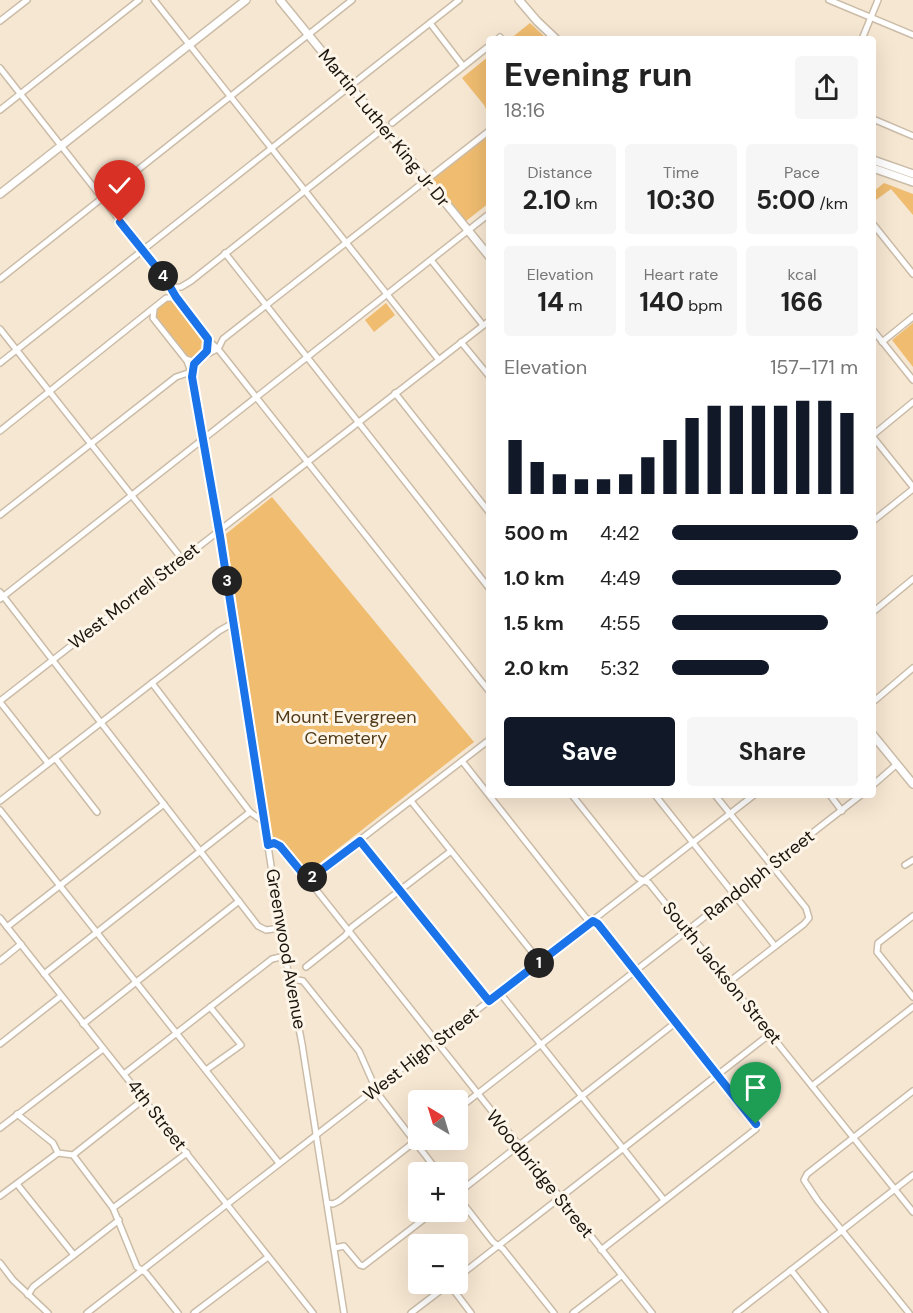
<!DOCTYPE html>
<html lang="en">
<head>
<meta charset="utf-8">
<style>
  :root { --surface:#fff; --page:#f6f6f6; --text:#222; --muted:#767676; --accent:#111827 }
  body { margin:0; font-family:"DM Sans",sans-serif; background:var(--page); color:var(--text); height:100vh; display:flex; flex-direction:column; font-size:22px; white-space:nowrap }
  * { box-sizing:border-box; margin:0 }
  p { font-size:20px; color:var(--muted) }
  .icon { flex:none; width:33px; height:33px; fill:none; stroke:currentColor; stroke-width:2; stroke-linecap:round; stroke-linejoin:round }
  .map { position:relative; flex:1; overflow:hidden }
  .sheet { position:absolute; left:486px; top:36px; width:390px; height:762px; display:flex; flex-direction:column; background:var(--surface); border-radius:6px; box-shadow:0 6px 24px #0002 }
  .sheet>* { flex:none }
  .needle { width:39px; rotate:322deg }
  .fabs { position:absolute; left:408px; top:1090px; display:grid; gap:12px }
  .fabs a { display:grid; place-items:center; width:60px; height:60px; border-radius:6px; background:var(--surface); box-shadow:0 6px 24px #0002; font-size:30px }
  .pin { position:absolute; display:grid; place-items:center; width:51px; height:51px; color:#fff; margin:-62px -26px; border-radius:50% 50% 50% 0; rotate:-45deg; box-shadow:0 0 6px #0007 }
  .pin .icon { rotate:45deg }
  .km { position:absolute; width:30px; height:30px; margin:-15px; border-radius:50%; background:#222; color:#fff; font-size:16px; line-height:30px; text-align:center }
  .round { display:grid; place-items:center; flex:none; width:63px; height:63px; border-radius:6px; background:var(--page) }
  .overview { display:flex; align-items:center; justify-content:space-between; height:102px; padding:0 18px }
  h1 { font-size:33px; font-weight:700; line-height:45px }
  .stats { display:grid; grid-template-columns:repeat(3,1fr); gap:9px; height:102px; padding:6px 18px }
  .stats div { display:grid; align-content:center; border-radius:6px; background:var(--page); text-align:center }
  .stats b { font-size:26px; font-weight:700 }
  .stats small { font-size:16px; font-weight:400 }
  .stats p { font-size:16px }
  .chart { height:168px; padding:12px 18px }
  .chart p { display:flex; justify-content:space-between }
  .chart svg { width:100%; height:108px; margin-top:6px; stroke:var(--accent); stroke-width:6 }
  .action { display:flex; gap:12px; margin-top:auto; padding:12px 18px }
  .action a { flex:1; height:69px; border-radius:6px; background:var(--accent); color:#fff; font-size:24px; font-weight:700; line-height:69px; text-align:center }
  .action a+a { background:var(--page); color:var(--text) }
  ul { padding:0 18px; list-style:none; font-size:20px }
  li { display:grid; grid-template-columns:96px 72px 1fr; align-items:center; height:45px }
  li i { height:15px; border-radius:8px; background:var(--accent) }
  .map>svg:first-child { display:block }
  .green { fill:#efbc70 }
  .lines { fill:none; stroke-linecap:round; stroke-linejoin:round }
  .minor-casing { stroke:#cbbca8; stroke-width:8 }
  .major-casing { stroke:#cbbca8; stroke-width:10 }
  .minor { stroke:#fff; stroke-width:5 }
  .major { stroke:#fff; stroke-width:7 }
  .route-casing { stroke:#fff; stroke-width:12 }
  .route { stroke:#1a73e8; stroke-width:8 }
  .labels { text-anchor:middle; stroke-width:6; stroke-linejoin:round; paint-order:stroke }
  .street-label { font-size:18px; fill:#1a150e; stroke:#fef5e9 }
  .park-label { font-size:18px; fill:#513b19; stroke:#fef5e9 }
</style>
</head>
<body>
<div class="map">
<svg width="913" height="1313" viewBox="0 0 913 1313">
  <rect width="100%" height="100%" fill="#f6e7d2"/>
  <g class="green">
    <path d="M530 23 547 39H510Z"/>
    <path d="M489 56V116L484 105 462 78Z"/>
    <path d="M489 132V203L466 221 432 178Z"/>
    <path d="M884 183 913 194V215L891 189 873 202V192Z"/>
    <path d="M166 298H176L206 335 207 351 190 362 153 318V311Z"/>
    <path d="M386 303 395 315 374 332 365 320Z"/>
    <path d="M913 323V367L892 340Z"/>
    <path d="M272 497 474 742 307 873 281 842 272 841 226 534Z"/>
  </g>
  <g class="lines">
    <defs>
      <g id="minor">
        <path d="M154 0 439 360"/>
        <path d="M829 0 913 35"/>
        <path d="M0 21 27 0"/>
        <path d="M430 23 463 66"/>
        <path d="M498 39 500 37"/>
        <path d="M862 39 878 0"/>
        <path d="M0 68 165 278 176 297 207 337 209 345 205 355"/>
        <path d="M0 110 139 0"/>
        <path d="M873 119 913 136"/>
        <path d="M392 123 489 46"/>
        <path d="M873 224 913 274"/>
        <path d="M225 253 489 588"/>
        <path d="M431 260 483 325"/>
        <path d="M0 279 352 0"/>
        <path d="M171 288 181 287 191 281 384 128"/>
        <path d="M154 309 153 318 187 361 191 372 220 536 285 956 302 1044 344 1313"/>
        <path d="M0 329 182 559"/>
        <path d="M873 330 913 380"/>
        <path d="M209 341 218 349 489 691"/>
        <path d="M461 342 489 376"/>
        <path d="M882 342 913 317"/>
        <path d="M186 359C198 365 206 352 218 349L223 339 489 131"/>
        <path d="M0 363 459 0"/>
        <path d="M395 393 489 512"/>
        <path d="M0 431 166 298H176"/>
        <path d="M873 435 913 402"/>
        <path d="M873 437 913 487"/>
        <path d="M0 515 176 377 191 372"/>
        <path d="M873 521 913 489"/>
        <path d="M0 592 258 926 266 930 281 928"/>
        <path d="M0 599 489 214"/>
        <path d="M873 612 913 579"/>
        <path d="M152 683 250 812 264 822"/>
        <path d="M0 701 489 321"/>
        <path d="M0 702 48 763"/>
        <path d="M873 702 913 668"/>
        <path d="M55 758 97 812"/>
        <path d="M462 761 586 918 598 924 756 1124V1129L601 1250"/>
        <path d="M873 785 897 764"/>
        <path d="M572 795 638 878 649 883 913 1212"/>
        <path d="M655 795 775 946"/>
        <path d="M715 795 806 908 809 918 804 924 729 982"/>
        <path d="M830 795 842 811"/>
        <path d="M0 801 219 631 233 623"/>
        <path d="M411 801 540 962"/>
        <path d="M0 810 279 1163"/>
        <path d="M360 841 489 1001"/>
        <path d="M269 845 277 844 283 848 652 1313"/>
        <path d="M905 865 913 860"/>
        <path d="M308 880 489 740"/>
        <path d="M913 916 878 943 877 952 913 997"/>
        <path d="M0 918 313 1313"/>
        <path d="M7 927 164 804"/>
        <path d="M0 961 21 944"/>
        <path d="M306 967 345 936 352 927 451 851"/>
        <path d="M44 974 250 812"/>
        <path d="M289 978 303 981 359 1051 378 1094 439 1173"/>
        <path d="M500 993 664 1200"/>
        <path d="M83 1024 239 901"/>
        <path d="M0 1044 61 996"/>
        <path d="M206 1070 241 1045 210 1007"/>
        <path d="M124 1074 272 959 285 956"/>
        <path d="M812 1086 913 1007"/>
        <path d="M458 1109 861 795"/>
        <path d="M17 1114 53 1143 58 1153 73 1155 113 1208 137 1267 146 1273 178 1313"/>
        <path d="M0 1128 103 1049"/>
        <path d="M73 1155 144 1099"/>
        <path d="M17 1184 74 1255"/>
        <path d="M458 1193 675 1023"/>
        <path d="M0 1196 58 1153"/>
        <path d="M458 1197 493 1242 503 1249 554 1313"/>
        <path d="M327 1203 333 1204 339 1201 418 1139"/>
        <path d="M113 1208 187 1153"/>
        <path d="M335 1248 344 1246 360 1265 363 1266 433 1212"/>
        <path d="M0 1263 13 1280 48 1313"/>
        <path d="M791 1270 825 1313"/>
        <path d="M458 1277 770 1034"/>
        <path d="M28 1295 33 1287 119 1220"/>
        <path d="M87 1313 754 795"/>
        <path d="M194 1313 268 1257"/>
        <path d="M411 1313 449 1284 471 1313"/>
        <path d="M573 1313 621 1276"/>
        <path d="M736 1313 913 1175"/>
        <path d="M909 1313 818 1201 804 1180 807 1174 913 1091"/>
      </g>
      <g id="major">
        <path d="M280 0 489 256"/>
        <path d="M519 0 537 21 556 39"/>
        <path d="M873 160 913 174"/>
        <path d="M873 168 913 182"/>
        <path d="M0 194 246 0"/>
        <path d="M873 735 913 784"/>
      </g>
    </defs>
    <use href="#minor" class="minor-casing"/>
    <use href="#major" class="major-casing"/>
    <use href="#minor" class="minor"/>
    <use href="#major" class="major"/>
  </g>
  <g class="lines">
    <defs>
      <path id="route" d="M120 222 165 278 176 297 208 339 207 351 194 364 192 377 220 536 268 845 274 843 280 846 308 880 360 841 489 1001 593 921 598 924 756 1124"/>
    </defs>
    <use href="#route" class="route-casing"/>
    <use href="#route" class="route"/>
  </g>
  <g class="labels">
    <g class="street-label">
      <text transform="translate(384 128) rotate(51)" y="6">Martin Luther King Jr Dr</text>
      <text transform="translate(134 596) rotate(-38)" y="6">West Morrell Street</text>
      <text transform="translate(759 875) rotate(-38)" y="6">Randolph Street</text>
      <text transform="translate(286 949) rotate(80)" y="6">Greenwood Avenue</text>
      <text transform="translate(722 973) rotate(51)" y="6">South Jackson Street</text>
      <text transform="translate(421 1054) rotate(-38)" y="6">West High Street</text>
      <text transform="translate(157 1115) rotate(52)" y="6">4th Street</text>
      <text transform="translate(540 1174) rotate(51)" y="6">Woodbridge Street</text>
    </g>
    <g class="park-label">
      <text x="346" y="723">Mount Evergreen<tspan x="346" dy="21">Cemetery</tspan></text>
    </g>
  </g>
</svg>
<div class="fabs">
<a><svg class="needle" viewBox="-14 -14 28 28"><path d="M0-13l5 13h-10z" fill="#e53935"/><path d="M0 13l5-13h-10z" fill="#767676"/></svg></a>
<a>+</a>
<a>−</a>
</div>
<div class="pin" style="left:756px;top:1124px;background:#1e9e55"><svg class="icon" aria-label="arrive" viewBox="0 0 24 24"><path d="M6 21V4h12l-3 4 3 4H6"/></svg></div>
<div class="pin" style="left:120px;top:222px;background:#d93025"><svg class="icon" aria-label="check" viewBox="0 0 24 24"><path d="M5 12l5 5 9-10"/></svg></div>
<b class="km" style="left:539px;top:963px">1</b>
<b class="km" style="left:312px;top:877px">2</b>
<b class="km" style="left:227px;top:581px">3</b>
<b class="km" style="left:163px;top:276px">4</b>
<section class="sheet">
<div class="overview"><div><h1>Evening run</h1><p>18:16</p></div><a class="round"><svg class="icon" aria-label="share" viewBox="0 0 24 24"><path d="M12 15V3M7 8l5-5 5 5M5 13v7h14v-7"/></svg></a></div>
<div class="stats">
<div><p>Distance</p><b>2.10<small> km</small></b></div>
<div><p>Time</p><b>10:30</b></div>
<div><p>Pace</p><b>5:00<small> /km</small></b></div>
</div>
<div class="stats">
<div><p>Elevation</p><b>14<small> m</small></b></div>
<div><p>Heart rate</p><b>140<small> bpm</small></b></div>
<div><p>kcal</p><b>166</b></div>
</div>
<div class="chart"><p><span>Elevation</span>157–171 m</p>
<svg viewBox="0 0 160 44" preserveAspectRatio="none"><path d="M5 44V22M15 44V31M25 44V36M35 44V38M45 44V38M55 44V36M65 44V29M75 44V22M85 44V13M95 44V8M105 44V8M115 44V8M125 44V8M135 44V6M145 44V6M155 44V11"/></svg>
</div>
<ul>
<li><b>500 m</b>4:42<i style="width:100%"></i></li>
<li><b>1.0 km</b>4:49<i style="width:91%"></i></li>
<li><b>1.5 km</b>4:55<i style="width:84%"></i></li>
<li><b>2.0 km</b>5:32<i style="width:52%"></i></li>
</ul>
<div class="action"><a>Save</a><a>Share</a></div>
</section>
</div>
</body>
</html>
